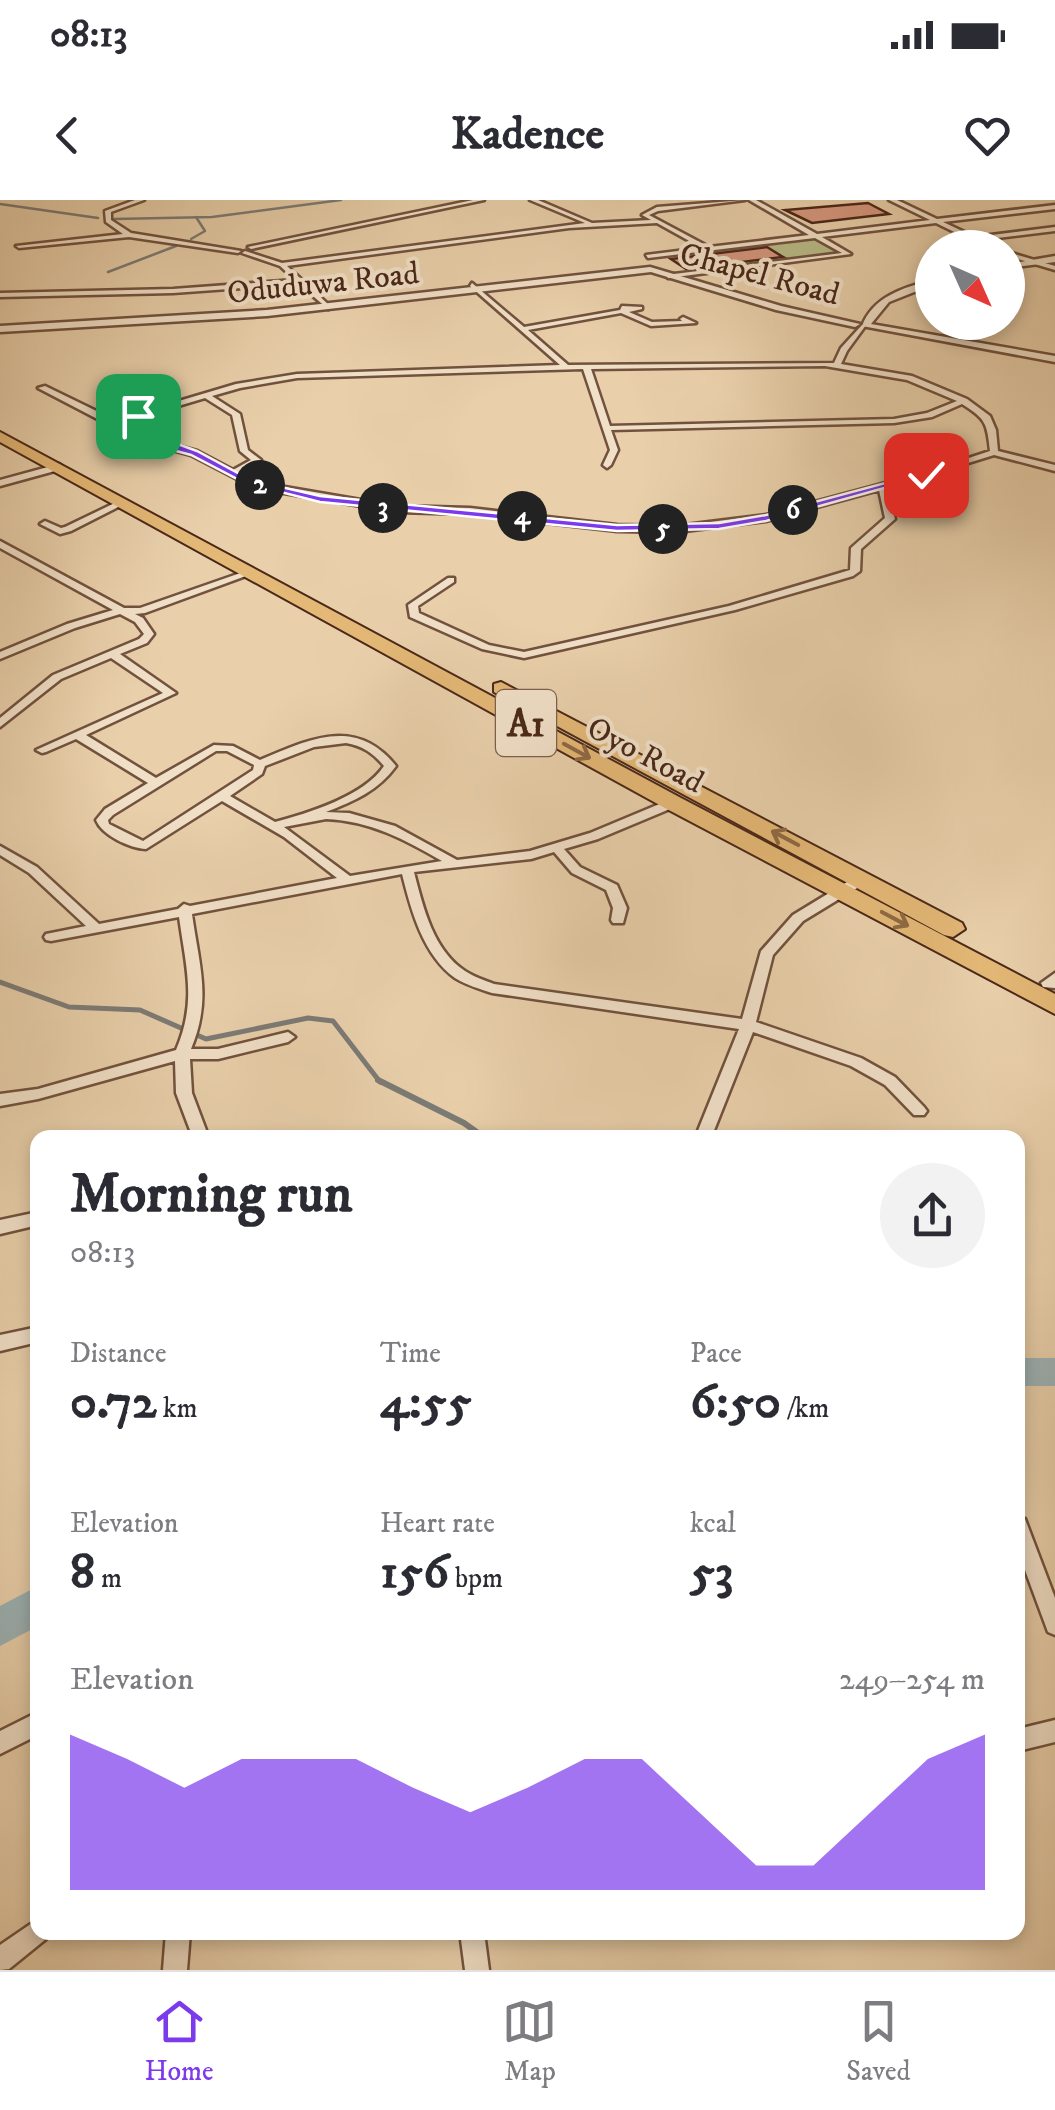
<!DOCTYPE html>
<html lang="en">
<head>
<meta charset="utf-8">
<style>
  :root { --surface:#fff; --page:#f2f2f3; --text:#2b2b33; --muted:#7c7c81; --line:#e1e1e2; --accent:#7c3aed }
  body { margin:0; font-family:"IM FELL DW Pica",serif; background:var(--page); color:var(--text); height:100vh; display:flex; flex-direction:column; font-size:38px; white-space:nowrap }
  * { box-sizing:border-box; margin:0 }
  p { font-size:32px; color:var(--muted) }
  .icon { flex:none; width:55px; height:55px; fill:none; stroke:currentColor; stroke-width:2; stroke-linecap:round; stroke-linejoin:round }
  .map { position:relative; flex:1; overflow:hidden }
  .drawer { position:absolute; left:30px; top:930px; width:995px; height:810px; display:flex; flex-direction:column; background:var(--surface); border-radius:20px; box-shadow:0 5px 15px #0003 }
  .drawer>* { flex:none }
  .needle { width:65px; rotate:135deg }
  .buttons { position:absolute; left:915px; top:30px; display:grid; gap:20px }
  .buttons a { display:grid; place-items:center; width:110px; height:110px; border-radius:50%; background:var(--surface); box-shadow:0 5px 15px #0003; font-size:50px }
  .pin { position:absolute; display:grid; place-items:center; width:85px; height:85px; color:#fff; margin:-42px; border-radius:20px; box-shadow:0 5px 15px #0006 }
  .km { position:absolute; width:50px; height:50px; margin:-25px; border-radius:50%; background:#222; color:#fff; font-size:28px; line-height:50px; text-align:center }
  .round { display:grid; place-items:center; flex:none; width:105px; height:105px; border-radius:52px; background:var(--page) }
  .summary { display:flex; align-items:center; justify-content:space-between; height:170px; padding:0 40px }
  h1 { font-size:55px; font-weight:800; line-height:75px }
  .figures { display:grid; grid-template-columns:repeat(3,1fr); gap:15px; height:170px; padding:10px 40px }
  .figures div { display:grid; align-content:center }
  .figures b { font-size:50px; font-weight:800 }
  .figures small { font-size:28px; font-weight:400 }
  .figures p { font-size:28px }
  .chart { height:280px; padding:20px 40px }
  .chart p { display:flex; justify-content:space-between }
  .chart svg { width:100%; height:180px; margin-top:10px; fill:var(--accent); opacity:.7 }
  .status { display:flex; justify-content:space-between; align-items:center; height:70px; padding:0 50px; background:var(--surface); direction:ltr }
  .status svg { height:28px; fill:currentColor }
  header { display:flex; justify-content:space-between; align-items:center; height:130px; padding:0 40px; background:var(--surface); font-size:45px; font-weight:800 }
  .menu { display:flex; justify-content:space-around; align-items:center; height:140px; border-top:2px solid var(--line); background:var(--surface); font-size:28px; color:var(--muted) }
  .menu a { display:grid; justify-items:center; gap:5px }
  .menu .selected { color:var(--accent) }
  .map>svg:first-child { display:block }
  .green { fill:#b8bb88; stroke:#817250; stroke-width:2.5 }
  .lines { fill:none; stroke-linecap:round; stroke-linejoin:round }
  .stream-far2 { stroke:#7c7b77; stroke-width:2.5 }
  .stream-far1 { stroke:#7c7b77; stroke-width:5 }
  .stream { stroke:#7c7b77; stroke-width:6 }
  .river { fill:#9db3b6; fill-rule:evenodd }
  .building { fill:#d5977e; stroke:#4a2819; stroke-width:2.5 }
  .minor-casing { stroke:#72523e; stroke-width:5 }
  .tertiary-casing { stroke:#72523e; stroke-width:5 }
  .trunk-casing { stroke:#4a2819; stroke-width:4 }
  .minor { fill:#f1e0c8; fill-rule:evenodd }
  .tertiary { fill:#f1e0c8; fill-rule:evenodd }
  .trunk { fill:#e4b876; fill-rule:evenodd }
  .oneway { stroke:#8f6943 }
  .route { fill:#7c3aed; stroke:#fff; stroke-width:2.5 }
  .labels { text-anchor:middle; stroke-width:8; stroke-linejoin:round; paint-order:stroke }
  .far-street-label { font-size:32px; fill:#4a2819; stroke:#f1e0c8 }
  .shield { fill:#f1e0c8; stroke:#7c5f4e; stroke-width:2.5 }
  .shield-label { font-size:38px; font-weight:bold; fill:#4a2819 }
</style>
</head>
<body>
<div class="status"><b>08:13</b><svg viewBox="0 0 49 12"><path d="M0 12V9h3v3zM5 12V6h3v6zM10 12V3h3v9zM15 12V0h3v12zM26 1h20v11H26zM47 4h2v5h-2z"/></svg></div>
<header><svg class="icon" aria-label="back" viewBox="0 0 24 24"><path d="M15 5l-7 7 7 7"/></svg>Kadence<svg class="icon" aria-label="heart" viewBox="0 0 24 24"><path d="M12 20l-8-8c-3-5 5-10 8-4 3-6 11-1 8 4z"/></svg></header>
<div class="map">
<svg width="1055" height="1770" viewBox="0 0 1055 1770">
  <rect width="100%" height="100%" fill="#e9d0ab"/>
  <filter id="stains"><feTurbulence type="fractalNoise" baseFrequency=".002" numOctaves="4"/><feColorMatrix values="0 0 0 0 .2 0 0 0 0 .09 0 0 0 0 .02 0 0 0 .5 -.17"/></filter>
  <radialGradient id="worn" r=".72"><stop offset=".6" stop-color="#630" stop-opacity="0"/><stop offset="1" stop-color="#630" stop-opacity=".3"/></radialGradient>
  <path class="green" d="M814 37 843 53 791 60 746 45Z"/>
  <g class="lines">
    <g class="stream-far2">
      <path d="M0 4 98 18"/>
      <path d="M114 19 212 17 341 0"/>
      <path d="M191 39 205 31 196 17"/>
      <path d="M108 72 176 46"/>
    </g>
    <path class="stream-far1" d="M0 782 69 807 140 810 206 839 308 818 333 821 380 882"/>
    <path class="stream" d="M378 880 464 923 485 938"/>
    <g class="river">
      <rect x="1018" y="1158" width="37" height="28"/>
      <path d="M38 1386V1426L0 1446V1406Z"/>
    </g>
  </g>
  <g class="building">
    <path d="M868 3 889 14 812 23 785 10Z"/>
    <path d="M767 47 783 57 686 69 671 59Z"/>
  </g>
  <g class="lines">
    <defs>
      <g id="minor">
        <path d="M135 0H144L111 12V20L131 33 241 51 238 53 129 37 19 48 16 46 123 34 106 22 105 11Z"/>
        <path d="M473 0H484L251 49 248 47Z"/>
        <path d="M530 0H538L592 23 651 20 642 15 657 7 745 0 658 11 649 15 709 47 809 35 749 0H756L817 34 930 20 889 0H897L937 19 1055 5V9L943 22 975 37 1055 27V31L981 40 996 48H987L936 23 822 37 851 54 668 78 666 75 842 53 815 38 648 58 646 55 702 48 657 23 569 28 287 66 330 106 328 109 299 84 173 93 0 97V93L173 89 295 80 280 66 242 53 245 51 282 63 585 23Z"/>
        <path d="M1008 52 1055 66V70L1008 56Z"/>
        <path d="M472 83 524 127 620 110 622 106 642 107V109L629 112 652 122 682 121 680 119 683 117 696 123 651 126 621 113 528 130 568 165 834 163 841 148 862 125H866L847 151 841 164 912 176 967 199 990 216 996 230 998 251 1055 265V271L994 255 887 288 895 319 861 349 860 371 853 376 735 410 524 458 482 449 410 417 408 405 448 378H454V382L418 406 419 413 489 445 524 452 729 406 850 370 851 348 885 318 879 290 766 321 677 332 617 331 470 314 396 312 278 292 245 283 191 255 154 245 109 225 38 188 45 186 115 220 236 184 297 174 560 165 470 86ZM825 166 907 180 957 201 927 213 894 219 610 226 591 169ZM583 169 610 250 603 265 607 268 611 265 618 250 611 230 894 223 932 217 962 204C986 219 987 223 990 251L923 273 766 315 677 326 617 325 470 308 396 306 279 286 251 279 239 273 261 260 248 250 240 214 212 196 240 188 297 178ZM205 198 232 215 240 251 251 260 233 270 197 251 160 241 121 223Z"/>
        <path d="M59 264 63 267 62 269 0 286V280Z"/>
        <path d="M121 300 128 302 71 331 60 334 40 324 45 321 61 328 65 327Z"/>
        <path d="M0 341 124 408H140L249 370 257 372 145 413 135 414 143 418 154 434 147 443 120 454 176 493 86 535 156 578 214 545 233 546 260 560C310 539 356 516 396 566 378 591 354 601 326 612L349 613 395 626 457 660 530 651 590 633 669 600H677V606L598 639 564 649 580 667 617 685 627 708 623 723H613L611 720 613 708 606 690 572 673 554 652 531 659 414 672C423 707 433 750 465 771 474 777 484 780 494 784L742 819 761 751 793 715 857 676H867L868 679 867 682 803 721 773 755 756 822 861 858 895 877 924 907 927 911 924 915H914L885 885 851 866 753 832 711 938H695L739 829 492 793C480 789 466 785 455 778 423 755 411 710 402 674L192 714C199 765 212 799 191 849H218L288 832 295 837 288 842 218 859H190L192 893 209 938H193L176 893 175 861 38 899 0 906V894L38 889 176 850C197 801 186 768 179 717L51 741 46 740 44 737 46 734 86 726 29 673 0 655V646L37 667 99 724 178 709 184 704 190 706 337 678 284 637 222 601 146 649C129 648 102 635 96 620L105 609 148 583 76 539 46 552 42 553 36 550 163 493 111 458 61 479 0 527V518L53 475 139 439 144 434 135 422 120 414 75 428 0 459V452L67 424 113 410 0 348ZM346 543C363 546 373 553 384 566 364 596 309 613 275 622L230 596 262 574 265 566 314 547ZM216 551H227L254 565 253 570 143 641 109 624 108 620 113 615ZM326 619C370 621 404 639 442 661L350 676 284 627Z"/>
        <path d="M38 1012V1025L0 1034V1020Z"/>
        <path d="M38 1127V1142L0 1151V1135Z"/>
        <path d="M1018 1317 1025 1319 1055 1398V1435L1048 1432 1018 1351Z"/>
        <path d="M38 1512V1535L0 1554V1531Z"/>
        <path d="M1055 1520V1542L1018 1551V1529Z"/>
        <path d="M38 1719V1732H49L46 1739 9 1769 0 1770V1745Z"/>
        <path d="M166 1732H190L187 1770H163Z"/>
        <path d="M460 1732H484L489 1770H465Z"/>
      </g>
      <g id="tertiary">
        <path d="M1055 56V62L1008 68V64Z"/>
        <path d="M650 67 781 106 860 124 855 127 776 110 651 72 267 116 0 132V126L267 110Z"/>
        <path d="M932 80V85L889 102 871 124 1055 156V162L862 126C873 97 902 88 932 80Z"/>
        <path d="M1055 773V788L1043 787 1041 783Z"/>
      </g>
      <g id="trunk">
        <path d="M0 232 681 598 1055 794V814L665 608 0 242Z"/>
        <path d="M501 482 962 723 965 729 953 737 944 735 494 492V484Z"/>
      </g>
    </defs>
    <use href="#minor" class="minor-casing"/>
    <use href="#tertiary" class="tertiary-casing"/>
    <use href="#trunk" class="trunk-casing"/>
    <use href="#minor" class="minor"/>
    <use href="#tertiary" class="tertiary"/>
    <use href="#trunk" class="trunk"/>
  </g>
  <defs><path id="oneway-shaft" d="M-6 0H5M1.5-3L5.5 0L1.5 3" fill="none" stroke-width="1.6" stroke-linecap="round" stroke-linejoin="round" transform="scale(2.5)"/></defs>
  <g class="oneway">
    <use href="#oneway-shaft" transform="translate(577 551) rotate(29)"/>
    <use href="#oneway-shaft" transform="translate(785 638) rotate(-152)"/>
    <use href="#oneway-shaft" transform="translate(895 719) rotate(28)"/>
  </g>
  <path class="route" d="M134 214 142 216 120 223 197 251 251 280 320 296 617 325 719 323 766 315 926 272 931 275 766 321 719 329 617 331 320 302 245 283 191 255 154 245 108 223Z"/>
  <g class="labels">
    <g class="far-street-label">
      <text transform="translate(760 73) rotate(15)" y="11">Chapel Road</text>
      <text transform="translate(323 82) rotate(-6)" y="11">Oduduwa Road</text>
      <text transform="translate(646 554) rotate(28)" y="11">Oyo Road</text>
    </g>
    <rect class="shield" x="496" y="490" width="60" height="66" rx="8"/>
    <g class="shield-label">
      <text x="526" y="536">A1</text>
    </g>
  </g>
  <rect width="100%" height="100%" filter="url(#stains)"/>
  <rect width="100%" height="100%" fill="url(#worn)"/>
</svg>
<div class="buttons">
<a><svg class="needle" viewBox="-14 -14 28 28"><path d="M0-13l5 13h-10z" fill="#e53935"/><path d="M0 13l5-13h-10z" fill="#7c7c81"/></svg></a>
</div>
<div class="pin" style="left:138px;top:216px;background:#1e9e55"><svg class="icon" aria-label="arrive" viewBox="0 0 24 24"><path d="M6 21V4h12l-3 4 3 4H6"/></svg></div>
<div class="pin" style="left:926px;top:275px;background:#d93025"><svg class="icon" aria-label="check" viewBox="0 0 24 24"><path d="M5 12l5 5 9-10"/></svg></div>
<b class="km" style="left:260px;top:285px">2</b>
<b class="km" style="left:383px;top:308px">3</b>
<b class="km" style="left:522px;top:316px">4</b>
<b class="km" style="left:663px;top:329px">5</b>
<b class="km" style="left:793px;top:310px">6</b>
<section class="drawer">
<div class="summary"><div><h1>Morning run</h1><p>08:13</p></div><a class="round"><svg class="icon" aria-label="share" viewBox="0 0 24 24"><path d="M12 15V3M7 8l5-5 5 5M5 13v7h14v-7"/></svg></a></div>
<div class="figures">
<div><p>Distance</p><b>0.72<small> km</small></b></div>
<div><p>Time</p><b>4:55</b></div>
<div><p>Pace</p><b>6:50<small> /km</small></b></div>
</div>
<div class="figures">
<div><p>Elevation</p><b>8<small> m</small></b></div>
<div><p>Heart rate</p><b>156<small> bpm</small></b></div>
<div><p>kcal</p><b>53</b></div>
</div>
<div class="chart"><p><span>Elevation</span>249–254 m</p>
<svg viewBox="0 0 160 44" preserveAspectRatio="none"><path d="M0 44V6L10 12L20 19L30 12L40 12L50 12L60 19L70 25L80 19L90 12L100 12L110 25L120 38L130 38L140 25L150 12L160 6V44z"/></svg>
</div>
</section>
</div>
<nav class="menu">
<a class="selected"><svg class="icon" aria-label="home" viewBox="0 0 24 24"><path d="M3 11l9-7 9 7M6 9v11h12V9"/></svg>Home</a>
<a><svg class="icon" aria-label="map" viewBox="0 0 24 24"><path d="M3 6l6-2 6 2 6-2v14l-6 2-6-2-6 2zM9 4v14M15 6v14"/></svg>Map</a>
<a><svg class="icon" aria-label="saved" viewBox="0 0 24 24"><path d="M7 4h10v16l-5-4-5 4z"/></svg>Saved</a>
</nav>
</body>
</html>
